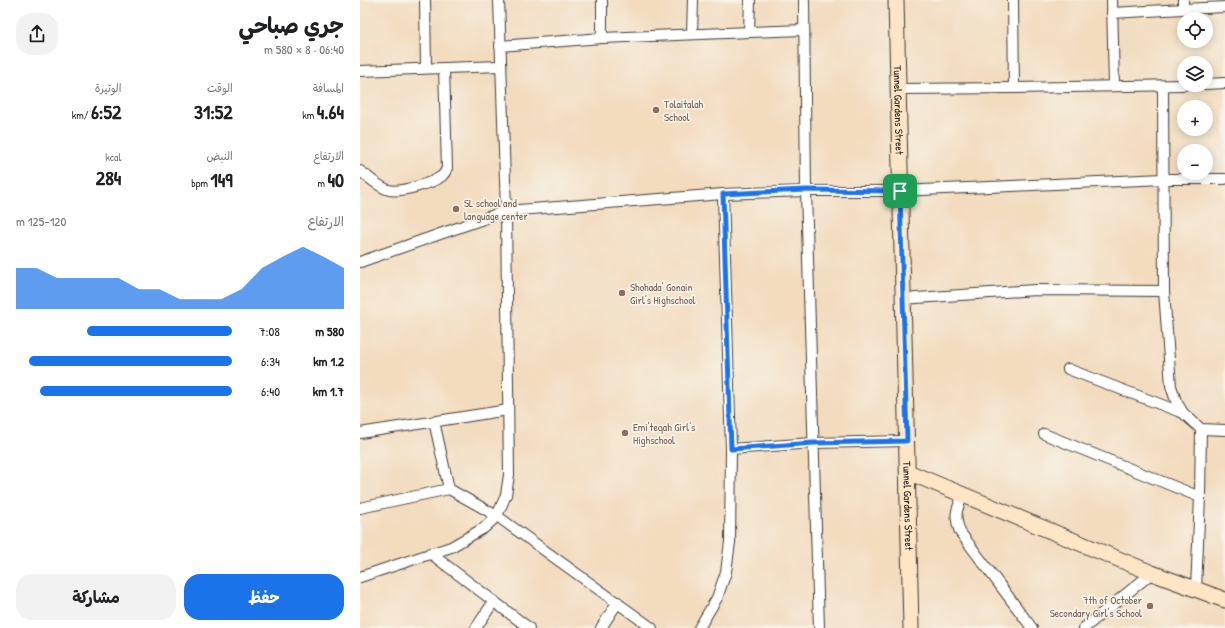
<!DOCTYPE html>
<html lang="ar">
<head>
<meta charset="utf-8">
<style>
  :root { --surface:#fff; --page:#f2f2f2; --text:#202124; --muted:#757577; --accent:#1a73e8 }
  body { margin:0; font-family:"Patrick Hand","Playpen Sans Arabic",sans-serif; background:var(--page); color:var(--text); direction:rtl; height:100vh; display:flex; flex-direction:column; font-size:15px; white-space:nowrap }
  * { box-sizing:border-box; margin:0 }
  p { font-size:13px; color:var(--muted) }
  .icon { flex:none; width:22px; height:22px; fill:none; stroke:currentColor; stroke-width:2; stroke-linecap:round; stroke-linejoin:round }
  .map { position:relative; flex:1; overflow:hidden; direction:ltr }
  .details { display:flex; flex-direction:column; background:var(--surface); width:360px }
  .details>* { flex:none }
  .controls { position:absolute; left:817px; top:12px; display:grid; gap:8px }
  .controls a { display:grid; place-items:center; width:36px; height:36px; border-radius:50%; background:var(--surface); box-shadow:0 2px 10px #0003; font-size:20px }
  .pin { position:absolute; display:grid; place-items:center; width:34px; height:34px; color:#fff; margin:-17px; border-radius:8px; box-shadow:0 2px 6px #0006 }
  .round { display:grid; place-items:center; flex:none; width:42px; height:42px; border-radius:16px; background:var(--page) }
  .headline { display:flex; align-items:center; justify-content:space-between; height:68px; padding:0 16px }
  h1 { font-size:22px; font-weight:700; line-height:30px }
  .metrics { display:grid; grid-template-columns:repeat(3,1fr); gap:6px; height:68px; padding:4px 16px }
  .metrics div { display:grid; align-content:center }
  .metrics b { font-size:20px; font-weight:700 }
  .metrics small { font-size:11px; font-weight:400 }
  .metrics p { font-size:11px }
  .chart { height:112px; padding:8px 16px }
  .chart p { display:flex; justify-content:space-between }
  .chart svg { width:100%; height:72px; margin-top:4px; fill:var(--accent); opacity:.7 }
  .cta { display:flex; gap:8px; margin-top:auto; padding:8px 16px }
  .cta a { flex:1; height:46px; border-radius:16px; background:var(--accent); color:#fff; font-size:16px; font-weight:700; line-height:46px; text-align:center }
  .cta a+a { background:var(--page); color:var(--text) }
  ul { padding:0 16px; list-style:none; font-size:13px }
  li { display:grid; grid-template-columns:64px 48px 1fr; align-items:center; height:30px }
  li i { height:10px; border-radius:5px; background:var(--accent) }
  main { display:flex; flex:1; min-height:0 }
  .map>svg:first-child { display:block }
  .lines { fill:none; stroke-linecap:round; stroke-linejoin:round }
  .street-casing { stroke:#3c3934; stroke-width:12 }
  .secondary-casing { stroke:#3c3934; stroke-width:17 }
  .street { stroke:#fff; stroke-width:10 }
  .secondary { stroke:#fde5c5; stroke-width:15 }
  .route-casing { stroke:#fff; stroke-width:8 }
  .route { stroke:#1a73e8; stroke-width:5 }
  .education-dot { fill:#8d6e63; stroke:#f7f3e8; stroke-width:1.5 }
  .labels { text-anchor:middle; stroke-width:3.5; stroke-linejoin:round; paint-order:stroke }
  .education-label { font-size:11px; fill:#785e54; stroke:#f7f3e8; text-anchor:start }
  .street-label { font-size:11px; fill:#1c1c1c; stroke:#f7f3e8 }
</style>
</head>
<body>
<main>
<div class="map">
<svg width="865" height="628" viewBox="0 0 865 628">
  <rect width="100%" height="100%" fill="#f7f3e8"/>
  <filter id="ink" filterUnits="userSpaceOnUse"><feTurbulence type="fractalNoise" baseFrequency=".025" numOctaves="2"/><feDisplacementMap in="SourceGraphic" scale="8" xChannelSelector="R" yChannelSelector="G"/><feConvolveMatrix kernelMatrix="1 2 1 2 8 2 1 2 1" color-interpolation-filters="sRGB"/></filter>
  <filter id="wash" filterUnits="userSpaceOnUse"><feTurbulence type="fractalNoise" baseFrequency=".012" numOctaves="4" result="noise"/><feDisplacementMap in="SourceGraphic" scale="16" xChannelSelector="R" yChannelSelector="G"/><feGaussianBlur stdDeviation="0.9" result="paint"/><feColorMatrix in="noise" values="0 0 0 0 0 0 0 0 0 0 0 0 0 0 0 0 0 1.4 0 .05"/><feComposite in="paint" operator="in"/></filter>
  <g filter="url(#wash)">
    <rect width="100%" height="100%" fill="#f3dbbe"/>
  </g>
  <g filter="url(#ink)">
    <g class="lines">
      <defs>
        <g id="street">
          <path d="M65 0 66 68"/>
          <path d="M242 0V38"/>
          <path d="M444 0 446 191 459 628"/>
          <path d="M653 0 654 88"/>
          <path d="M752 0 754 86"/>
          <path d="M823 9 865 7"/>
          <path d="M752 13 823 9V0"/>
          <path d="M389 32 390 0"/>
          <path d="M332 34 333 0"/>
          <path d="M140 46 242 38 443 30"/>
          <path d="M0 71 141 66"/>
          <path d="M846 84 865 83"/>
          <path d="M803 86 804 291 811 386 816 401 823 413"/>
          <path d="M538 89 654 88 824 85"/>
          <path d="M0 171C9 177 18 187 29 190 40 193 73 183 82 176 84 174 86 171 87 168L84 68"/>
          <path d="M0 262 146 211 363 194 446 191H540L803 179H865"/>
          <path d="M542 299 675 290 804 291"/>
          <path d="M708 369 823 413 841 429 865 430"/>
          <path d="M0 433 148 410"/>
          <path d="M684 434 840 497"/>
          <path d="M371 449 453 443 547 441"/>
          <path d="M89 489 137 516 292 628"/>
          <path d="M603 495C596 511 594 515 600 532L672 628"/>
          <path d="M0 508 89 489 74 421"/>
          <path d="M70 553 169 628"/>
          <path d="M0 577 91 547 124 528 137 516 146 495 149 475 146 211 139 0"/>
          <path d="M836 590 840 497 841 429"/>
          <path d="M116 628 134 601"/>
          <path d="M241 628 258 602"/>
          <path d="M339 628 357 598 366 572 370 542 371 449 363 194"/>
          <path d="M724 628 792 573"/>
        </g>
        <g id="secondary">
          <path id="s1" d="M536 0 551 628"/>
          <path d="M548 472 792 573 865 600"/>
        </g>
      </defs>
      <use href="#street" class="street-casing"/>
      <use href="#secondary" class="secondary-casing"/>
      <use href="#street" class="street"/>
      <use href="#secondary" class="secondary"/>
    </g>
  </g>
  <g class="lines" filter="url(#ink)">
    <defs>
      <path id="route" d="M446 190 540 191 547 441 454 443 371 449 363 194Z"/>
    </defs>
    <use href="#route" class="route-casing"/>
    <use href="#route" class="route"/>
  </g>
  <g class="education-dot">
    <circle cx="296" cy="110" r="4"/>
    <circle cx="96" cy="209" r="4"/>
    <circle cx="262" cy="293" r="4"/>
    <circle cx="265" cy="433" r="4"/>
    <circle cx="790" cy="606" r="4"/>
  </g>
  <g class="labels">
    <g class="education-label">
      <text x="304" y="108">Tolaitalah<tspan x="304" dy="13">School</tspan></text>
      <text x="104" y="207">SL school and<tspan x="104" dy="13">language center</tspan></text>
      <text x="270" y="291">Shohada' Gonain<tspan x="270" dy="13">Girl's Highschool</tspan></text>
      <text x="273" y="431">Emi'teqah Girl's<tspan x="273" dy="13">Highschool</tspan></text>
      <text x="782" y="604" text-anchor="end">7th of October<tspan x="782" dy="13">Secondary Girl's School</tspan></text>
    </g>
    <g class="street-label">
      <text dy="4" stroke="none"><textPath href="#s1" startOffset="110">Tunnel Gardens Street</textPath></text>
      <text dy="4" stroke="none"><textPath href="#s1" startOffset="506">Tunnel Gardens Street</textPath></text>
    </g>
  </g>
</svg>
<div class="controls">
<a><svg class="icon" aria-label="locate" viewBox="0 0 24 24"><circle cx="12" cy="12" r="6"/><path d="M12 2v4M12 18v4M2 12h4M18 12h4"/></svg></a>
<a><svg class="icon" aria-label="layers" viewBox="0 0 24 24"><path d="M12 4l9 5-9 5-9-5zM3 14l9 5 9-5"/></svg></a>
<a>+</a>
<a>−</a>
</div>
<div class="pin" style="left:540px;top:191px;background:#1e9e55"><svg class="icon" aria-label="arrive" viewBox="0 0 24 24"><path d="M6 21V4h12l-3 4 3 4H6"/></svg></div>
</div>
<section class="details">
<div class="headline"><div><h1>جري صباحي</h1><p>06:40 · 8 × 580 m</p></div><a class="round"><svg class="icon" aria-label="share" viewBox="0 0 24 24"><path d="M12 15V3M7 8l5-5 5 5M5 13v7h14v-7"/></svg></a></div>
<div class="metrics">
<div><p>المسافة</p><b>4.64<small> km</small></b></div>
<div><p>الوقت</p><b>31:52</b></div>
<div><p>الوتيرة</p><b>6:52<small> /km</small></b></div>
</div>
<div class="metrics">
<div><p>الارتفاع</p><b>40<small> m</small></b></div>
<div><p>النبض</p><b>149<small> bpm</small></b></div>
<div><p>kcal</p><b>284</b></div>
</div>
<div class="chart"><p><span>الارتفاع</span>120–125 m</p>
<svg viewBox="0 0 160 44" preserveAspectRatio="none"><path d="M0 44V19L10 19L20 25L30 25L40 25L50 25L60 32L70 32L80 38L90 38L100 38L110 32L120 19L130 12L140 6L150 12L160 19V44z"/></svg>
</div>
<ul>
<li><b>580 m</b>7:08<i style="width:67%"></i></li>
<li><b>1.2 km</b>6:34<i style="width:94%"></i></li>
<li><b>1.7 km</b>6:40<i style="width:89%"></i></li>
</ul>
<div class="cta"><a>حفظ</a><a>مشاركة</a></div>
</section>
</main>
</body>
</html>
